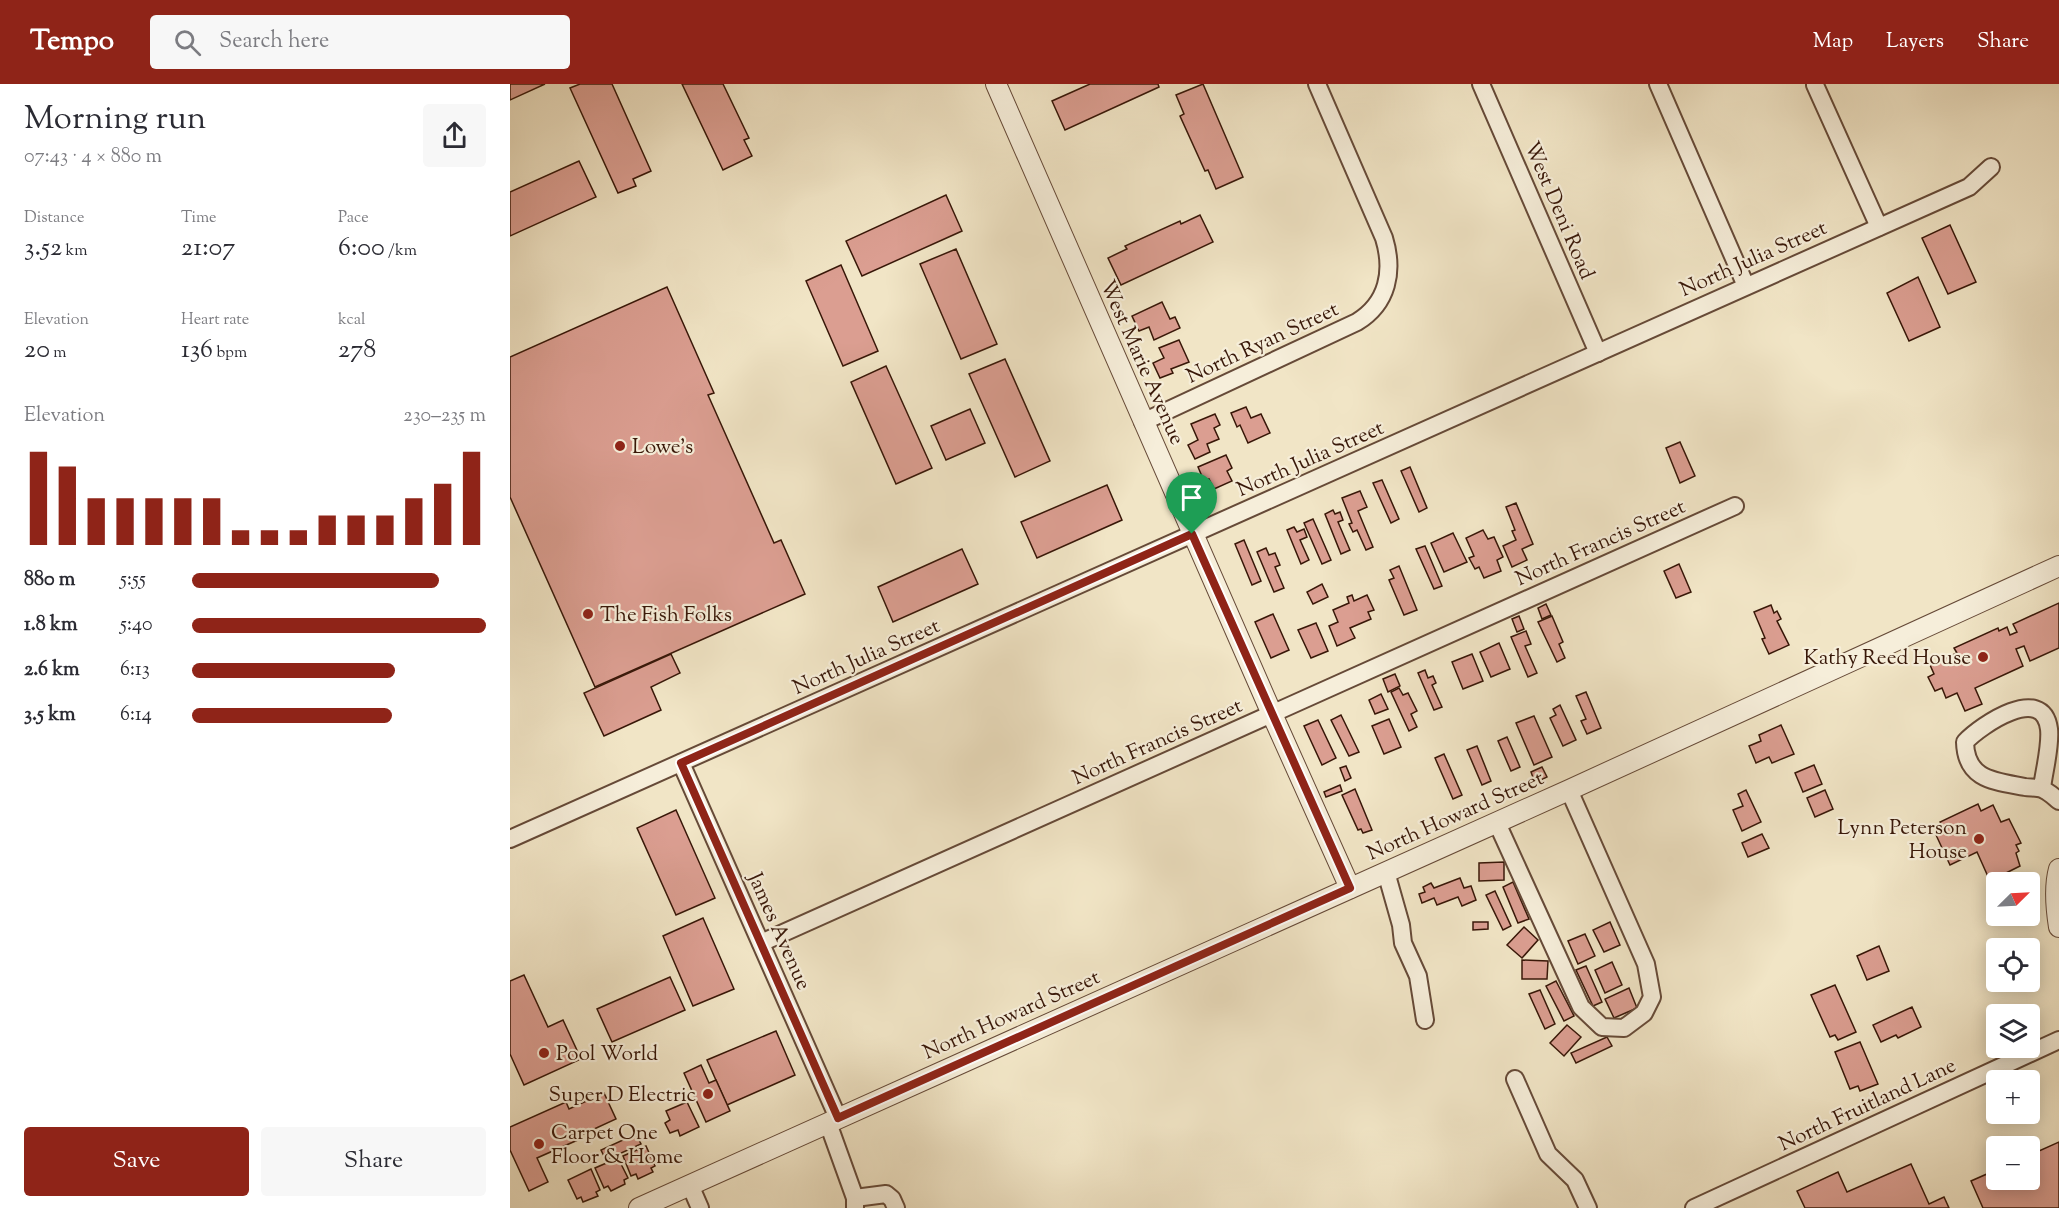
<!DOCTYPE html>
<html lang="en">
<head>
<meta charset="utf-8">
<style>
  :root { --surface:#fff; --page:#f7f7f7; --text:#2b2b33; --muted:#7c7c81; --accent:#8f2418 }
  body { margin:0; font-family:"Sorts Mill Goudy",serif; background:var(--page); color:var(--text); height:100vh; display:flex; flex-direction:column; font-size:22px; white-space:nowrap }
  * { box-sizing:border-box; margin:0 }
  p { font-size:20px; color:var(--muted) }
  .icon { flex:none; width:33px; height:33px; fill:none; stroke:currentColor; stroke-width:2; stroke-linecap:round; stroke-linejoin:round }
  .map { position:relative; flex:1; overflow:hidden }
  .panel { display:flex; flex-direction:column; background:var(--surface); width:510px }
  .panel>* { flex:none }
  .needle { width:39px; rotate:66deg }
  .buttons { position:absolute; left:1476px; top:788px; display:grid; gap:12px }
  .buttons a { display:grid; place-items:center; width:54px; height:54px; border-radius:6px; background:var(--surface); box-shadow:0 3px 15px #0003; font-size:30px }
  .pin { position:absolute; display:grid; place-items:center; width:51px; height:51px; color:#fff; margin:-62px -26px; border-radius:50% 50% 50% 0; rotate:-45deg; box-shadow:0 0 6px #0007 }
  .pin .icon { rotate:45deg }
  .round { display:grid; place-items:center; flex:none; width:63px; height:63px; border-radius:6px; background:var(--page) }
  .headline { display:flex; align-items:center; justify-content:space-between; height:102px; padding:0 24px }
  h1 { font-size:33px; font-weight:600; line-height:45px }
  .metrics { display:grid; grid-template-columns:repeat(3,1fr); gap:9px; height:102px; padding:6px 24px }
  .metrics div { display:grid; align-content:center }
  .metrics b { font-size:26px; font-weight:600 }
  .metrics small { font-size:16px; font-weight:400 }
  .metrics p { font-size:16px }
  .chart { height:168px; padding:12px 24px }
  .chart p { display:flex; justify-content:space-between }
  .chart svg { width:100%; height:108px; margin-top:6px; stroke:var(--accent); stroke-width:6 }
  .button { display:flex; gap:12px; margin-top:auto; padding:12px 24px }
  .button a { flex:1; height:69px; border-radius:6px; background:var(--accent); color:#fff; font-size:24px; font-weight:600; line-height:69px; text-align:center }
  .button a+a { background:var(--page); color:var(--text) }
  ul { padding:0 24px; list-style:none; font-size:20px }
  li { display:grid; grid-template-columns:96px 72px 1fr; align-items:center; height:45px }
  li i { height:15px; border-radius:8px; background:var(--accent) }
  header { display:flex; align-items:center; gap:36px; box-sizing:border-box; height:84px; padding:0 30px; background:var(--accent); color:#fff }
  header strong { font-size:28px }
  nav { display:flex; gap:33px; margin-inline-start:auto; font-size:21px }
  .search { width:420px; height:54px; background:var(--page); display:flex; align-items:center; gap:15px; box-sizing:border-box; padding:0 21px; border-radius:6px; color:var(--muted); font-size:22px }
  main { display:flex; flex:1; min-height:0 }
  .map>svg:first-child { display:block }
  .building { fill:#db9e91; stroke:#381708; stroke-width:1.5 }
  .lines { fill:none; stroke-linecap:round; stroke-linejoin:round }
  .minor-casing { stroke:#664a38; stroke-width:20 }
  .tertiary-casing { stroke:#664a38; stroke-width:22 }
  .minor { stroke:#f6eeda; stroke-width:16 }
  .tertiary { stroke:#f6eeda; stroke-width:20 }
  .route-casing { stroke:#fff; stroke-width:12 }
  .route { stroke:#8f2418; stroke-width:8 }
  .poi-dot { fill:#8f2418; stroke:#f6eeda; stroke-width:2 }
  .labels { text-anchor:middle; stroke-width:4.5; stroke-linejoin:round; paint-order:stroke }
  .street-label { font-size:21px; fill:#381708; stroke:#f6eeda }
  .poi-label { font-size:21px; fill:#381708; stroke:#f6eeda; text-anchor:start }
</style>
</head>
<body>
<header>
<strong>Tempo</strong>
<div class="search"><svg class="icon" aria-label="search" viewBox="0 0 24 24"><circle cx="10" cy="10" r="6"/><path d="M15 15l6 6"/></svg>Search here</div>
<nav><a>Map</a><a>Layers</a><a>Share</a></nav>
</header>
<main>
<section class="panel">
<div class="headline"><div><h1>Morning run</h1><p>07:43 · 4 × 880 m</p></div><a class="round"><svg class="icon" aria-label="share" viewBox="0 0 24 24"><path d="M12 15V3M7 8l5-5 5 5M5 13v7h14v-7"/></svg></a></div>
<div class="metrics">
<div><p>Distance</p><b>3.52<small> km</small></b></div>
<div><p>Time</p><b>21:07</b></div>
<div><p>Pace</p><b>6:00<small> /km</small></b></div>
</div>
<div class="metrics">
<div><p>Elevation</p><b>20<small> m</small></b></div>
<div><p>Heart rate</p><b>136<small> bpm</small></b></div>
<div><p>kcal</p><b>278</b></div>
</div>
<div class="chart"><p><span>Elevation</span>230–235 m</p>
<svg viewBox="0 0 160 44" preserveAspectRatio="none"><path d="M5 44V6M15 44V12M25 44V25M35 44V25M45 44V25M55 44V25M65 44V25M75 44V38M85 44V38M95 44V38M105 44V32M115 44V32M125 44V32M135 44V25M145 44V19M155 44V6"/></svg>
</div>
<ul>
<li><b>880 m</b>5:55<i style="width:84%"></i></li>
<li><b>1.8 km</b>5:40<i style="width:100%"></i></li>
<li><b>2.6 km</b>6:13<i style="width:69%"></i></li>
<li><b>3.5 km</b>6:14<i style="width:68%"></i></li>
</ul>
<div class="button"><a>Save</a><a>Share</a></div>
</section>
<div class="map">
<svg width="1549" height="1124" viewBox="0 0 1549 1124">
  <rect width="100%" height="100%" fill="#f1e5c6"/>
  <filter id="stains"><feTurbulence type="fractalNoise" baseFrequency=".00333" numOctaves="4"/><feColorMatrix values="0 0 0 0 .2 0 0 0 0 .09 0 0 0 0 .02 0 0 0 .5 -.17"/></filter>
  <radialGradient id="worn" r=".72"><stop offset=".6" stop-color="#630" stop-opacity="0"/><stop offset="1" stop-color="#630" stop-opacity=".3"/></radialGradient>
  <g class="building">
    <path d="M0 0H35L0 16Z"/>
    <path d="M70 0H102L141 87 123 95 126 102 108 109 60 4Z"/>
    <path d="M172 0H213L239 54 234 56 242 72 213 86Z"/>
    <path d="M580 0H648L649 3 555 46 542 17Z"/>
    <path d="M693 0 733 93 706 105 698 86 695 87 670 32 674 30 666 11Z"/>
    <path d="M69 77 86 113 0 152V108Z"/>
    <path d="M436 111 452 147 352 192 336 157Z"/>
    <path d="M690 131 703 158 611 201 598 174 617 165 615 162 670 137 671 140Z"/>
    <path d="M1440 141 1466 198 1438 210 1412 154Z"/>
    <path d="M446 165 487 260 451 275 410 180Z"/>
    <path d="M331 181 368 267 333 282 296 197Z"/>
    <path d="M1408 193 1430 243 1399 257 1377 209Z"/>
    <path d="M157 203 204 309 198 311 264 459 271 456 295 510 85 603 0 413V273Z"/>
    <path d="M652 218 660 235 665 233 670 244 644 256 639 243 629 247 622 232Z"/>
    <path d="M669 256 679 278 661 285 663 289 650 294 643 279 654 274 649 264Z"/>
    <path d="M495 275 540 377 505 393 459 290Z"/>
    <path d="M376 282 422 384 386 400 341 298Z"/>
    <path d="M736 323 741 334 751 330 760 349 738 359 730 341 727 343 721 329Z"/>
    <path d="M460 325 475 359 436 376 421 342Z"/>
    <path d="M705 330 710 341 704 344 709 355 697 360 700 368 685 375 678 361 688 356 681 340Z"/>
    <path d="M1170 358 1185 392 1170 399 1156 364Z"/>
    <path d="M716 371 722 384 717 387 722 397 704 405 699 395 694 397 688 383Z"/>
    <path d="M900 383 917 424 909 428 891 387Z"/>
    <path d="M872 396 889 435 881 439 863 399Z"/>
    <path d="M597 401 612 436 527 474 511 438Z"/>
    <path d="M850 407 857 423 848 427 863 463 856 466 847 446 843 448 839 440 842 439 832 414Z"/>
    <path d="M1006 419 1023 460 1012 465 1017 476 1002 483 993 462 1006 456 1002 447 1005 446 996 423Z"/>
    <path d="M823 426 825 430 830 428 833 436 828 438 840 466 831 470 815 430Z"/>
    <path d="M803 435 821 476 812 480 794 439Z"/>
    <path d="M784 443 787 448 794 445 797 453 790 456 799 476 791 480 777 446Z"/>
    <path d="M973 446 978 455 984 453 993 473 987 476 991 487 974 494 969 483 965 485 959 474 964 472 956 454Z"/>
    <path d="M943 449 957 478 934 488 921 459Z"/>
    <path d="M734 456 751 497 742 501 725 460Z"/>
    <path d="M915 462 932 502 924 505 906 465Z"/>
    <path d="M756 464 759 471 765 469 770 481 765 483 774 504 764 508 747 468Z"/>
    <path d="M452 465 468 500 383 538 368 503Z"/>
    <path d="M1169 480 1181 508 1166 514 1154 487Z"/>
    <path d="M889 482 907 526 894 531 879 496 884 494 880 486Z"/>
    <path d="M812 500 818 513 803 520 797 508Z"/>
    <path d="M842 511 844 517 857 511 864 526 858 528 861 535 840 544 845 554 827 562 819 542 828 538 823 526 839 519 837 513Z"/>
    <path d="M1549 519V564L1520 577 1514 562 1506 565 1513 582 1465 604 1472 620 1455 627 1447 609 1436 614 1432 604 1425 607 1418 593 1424 590 1420 581 1447 569 1444 564 1488 544 1489 547 1497 543 1500 551 1507 548 1503 540Z"/>
    <path d="M1036 520 1041 531 1032 535 1028 524Z"/>
    <path d="M1261 521 1264 529 1267 527 1271 535 1267 537 1279 561 1259 570 1252 555 1255 554 1244 528Z"/>
    <path d="M763 530 779 566 761 574 745 538Z"/>
    <path d="M1009 532 1014 545 1007 548 1002 535Z"/>
    <path d="M1042 532 1053 558 1049 560 1055 574 1047 578 1028 538Z"/>
    <path d="M806 539 818 567 801 574 788 546Z"/>
    <path d="M1016 547 1021 560 1015 562 1027 589 1018 593 1001 553Z"/>
    <path d="M989 559 1000 585 981 593 970 568Z"/>
    <path d="M161 570 170 589 141 603 151 626 94 652 74 609Z"/>
    <path d="M962 570 973 597 953 605 942 578Z"/>
    <path d="M915 586 918 594 923 592 926 599 922 601 932 623 924 626 908 589Z"/>
    <path d="M885 590 890 602 878 608 873 595Z"/>
    <path d="M889 604 893 611 898 609 907 627 901 630 907 643 899 647 881 608Z"/>
    <path d="M1076 608 1091 644 1077 650 1071 637 1076 635 1066 612Z"/>
    <path d="M871 610 878 625 865 630 859 616Z"/>
    <path d="M1050 621 1066 656 1053 662 1040 634 1046 631 1043 625Z"/>
    <path d="M831 631 849 668 839 672 821 636Z"/>
    <path d="M1024 632 1042 673 1024 681 1006 639Z"/>
    <path d="M879 635 891 663 874 670 862 642Z"/>
    <path d="M808 636 826 674 812 681 794 642Z"/>
    <path d="M1271 641 1284 670 1262 679 1259 673 1246 679 1239 662 1251 657 1249 651Z"/>
    <path d="M997 653 1010 683 1001 687 988 657Z"/>
    <path d="M967 662 981 697 972 701 957 666Z"/>
    <path d="M934 670 952 711 943 715 925 674Z"/>
    <path d="M1304 681 1312 700 1293 708 1285 689Z"/>
    <path d="M836 682 841 694 835 697 830 684Z"/>
    <path d="M1032 683 1037 693 1025 699 1021 688Z"/>
    <path d="M830 701 832 707 816 713 814 708Z"/>
    <path d="M845 705 862 746 853 749 851 745 848 746 832 711Z"/>
    <path d="M1236 706 1251 738 1232 747 1223 726 1233 722 1228 710Z"/>
    <path d="M1315 706 1323 725 1305 733 1297 714Z"/>
    <path d="M1468 720 1471 727 1483 721 1491 738 1499 735 1511 759 1506 761 1509 767 1506 769 1510 782 1480 797 1467 768 1440 781 1426 751 1435 747 1430 738Z"/>
    <path d="M166 726 205 814 166 831 127 744Z"/>
    <path d="M1252 750 1259 764 1238 773 1232 759Z"/>
    <path d="M994 778V796L969 797V779Z"/>
    <path d="M950 794 954 804 961 802 966 816 952 822 948 813 927 821 924 814 912 819 909 810 915 808 913 803 921 799 924 804Z"/>
    <path d="M1003 798 1019 835 1008 839 993 803Z"/>
    <path d="M985 807 1001 842 993 846 976 811Z"/>
    <path d="M193 834 224 905 183 922 153 852Z"/>
    <path d="M963 838H978V845L963 846Z"/>
    <path d="M1100 838 1110 861 1094 868 1083 846Z"/>
    <path d="M1014 843 1028 856 1012 874 997 861Z"/>
    <path d="M1075 850 1085 872 1068 880 1058 857Z"/>
    <path d="M1369 862 1379 887 1357 896 1347 872Z"/>
    <path d="M1012 876 1038 877 1037 895H1012Z"/>
    <path d="M1102 878 1112 901 1095 909 1085 886Z"/>
    <path d="M1076 882 1092 918 1083 922 1066 886Z"/>
    <path d="M14 891 38 943 53 936 71 975 14 1001 0 970V897Z"/>
    <path d="M160 893 175 926 102 958 87 925Z"/>
    <path d="M1046 897 1064 932 1054 937 1036 902Z"/>
    <path d="M1325 901 1346 948 1328 956 1325 951 1320 953 1301 911Z"/>
    <path d="M1119 904 1127 924 1104 934 1095 915Z"/>
    <path d="M1030 906 1045 940 1035 945 1019 910Z"/>
    <path d="M1402 923 1411 943 1388 954 1386 951 1371 958 1363 941Z"/>
    <path d="M1057 941 1071 953 1054 972 1040 959Z"/>
    <path d="M266 947 285 991 217 1021 197 976Z"/>
    <path d="M1097 953 1102 962 1066 979 1061 969Z"/>
    <path d="M1350 958 1368 1000 1350 1007 1348 1002 1340 1005 1325 968Z"/>
    <path d="M191 981 199 999 206 996 220 1027 196 1038 174 989Z"/>
    <path d="M94 1009 106 1035 69 1052 70 1055 27 1074 38 1098 19 1107 0 1066V1043L56 1018 59 1025Z"/>
    <path d="M177 1018 189 1043 170 1052 168 1046 160 1049 155 1039 160 1036 156 1027Z"/>
    <path d="M126 1050 131 1060 96 1076 91 1066Z"/>
    <path d="M1549 1058V1124H1473L1461 1097 1486 1086V1095H1520V1071Z"/>
    <path d="M136 1062 145 1082 141 1084 143 1088 128 1095 126 1090 121 1092 113 1072Z"/>
    <path d="M108 1074 118 1094 114 1096 115 1100 101 1107 98 1102 94 1104 85 1084Z"/>
    <path d="M1401 1080 1419 1120 1434 1113 1439 1124H1295L1287 1107 1328 1088 1337 1108Z"/>
    <path d="M81 1085 90 1106 86 1108 88 1112 73 1118 71 1113 67 1115 58 1096Z"/>
  </g>
  <g class="lines">
    <defs>
      <g id="minor">
        <path d="M971 0 1088 269"/>
        <path d="M1148 0 1236 202"/>
        <path d="M1305 1 1369 143"/>
        <path d="M633 338 847 238C878 219 884 187 874 154L807 0"/>
        <path d="M171 679 328 1034"/>
        <path d="M1532 704C1534 687 1541 662 1539 645 1533 599 1471 641 1455 658 1456 696 1484 697 1515 703 1521 704 1529 703 1534 706 1539 708 1544 713 1549 717"/>
        <path d="M987 739 1071 923 1092 943 1114 944 1134 929 1142 913 1136 880 1059 706"/>
        <path d="M0 755 1459 103 1481 83"/>
        <path d="M876 788 891 841 893 859 908 892 915 936"/>
        <path d="M251 859 1225 422"/>
        <path d="M1005 995 1038 1070 1065 1096 1078 1124"/>
        <path d="M318 1039 345 1114V1124"/>
        <path d="M180 1101 190 1124"/>
        <path d="M345 1114 376 1110 382 1115 386 1124"/>
        <path d="M1184 1124 1549 956"/>
      </g>
      <g id="tertiary">
        <path d="M486 0 762 630 840 804"/>
        <path d="M1549 785C1544 803 1546 824 1549 843"/>
        <path d="M129 1124 1059 706 1549 482"/>
      </g>
    </defs>
    <use href="#minor" class="minor-casing"/>
    <use href="#tertiary" class="tertiary-casing"/>
    <use href="#minor" class="minor"/>
    <use href="#tertiary" class="tertiary"/>
  </g>
  <g class="lines">
    <defs>
      <path id="route" d="M682 450 840 804 328 1034 171 679Z"/>
    </defs>
    <use href="#route" class="route-casing"/>
    <use href="#route" class="route"/>
  </g>
  <g class="poi-dot">
    <circle cx="110" cy="362" r="6"/>
    <circle cx="78" cy="530" r="6"/>
    <circle cx="1473" cy="573" r="6"/>
    <circle cx="1469" cy="755" r="6"/>
    <circle cx="34" cy="969" r="6"/>
    <circle cx="198" cy="1010" r="6"/>
    <circle cx="29" cy="1060" r="6"/>
  </g>
  <g class="labels">
    <g class="street-label">
      <text transform="translate(1050 126) rotate(67)" y="7">West Deni Road</text>
      <text transform="translate(1243 174) rotate(-24)" y="7">North Julia Street</text>
      <text transform="translate(752 258) rotate(-25)" y="7">North Ryan Street</text>
      <text transform="translate(633 278) rotate(66)" y="7">West Marie Avenue</text>
      <text transform="translate(800 374) rotate(-24)" y="7">North Julia Street</text>
      <text transform="translate(1090 458) rotate(-24)" y="7">North Francis Street</text>
      <text transform="translate(356 572) rotate(-24)" y="7">North Julia Street</text>
      <text transform="translate(647 657) rotate(-24)" y="7">North Francis Street</text>
      <text transform="translate(945 731) rotate(-24)" y="7">North Howard Street</text>
      <text transform="translate(270 847) rotate(66)" y="7">James Avenue</text>
      <text transform="translate(501 930) rotate(-24)" y="7">North Howard Street</text>
      <text transform="translate(1357 1020) rotate(-25)" y="7">North Fruitland Lane</text>
    </g>
    <g class="poi-label">
      <text x="122" y="369">Lowe's</text>
      <text x="90" y="537">The Fish Folks</text>
      <text x="1461" y="580" text-anchor="end">Kathy Reed House</text>
      <text x="1457" y="750" text-anchor="end">Lynn Peterson<tspan x="1457" dy="24">House</tspan></text>
      <text x="46" y="976">Pool World</text>
      <text x="186" y="1017" text-anchor="end">Super D Electric</text>
      <text x="41" y="1055">Carpet One<tspan x="41" dy="24">Floor &amp; Home</tspan></text>
    </g>
  </g>
  <rect width="100%" height="100%" filter="url(#stains)"/>
  <rect width="100%" height="100%" fill="url(#worn)"/>
</svg>
<div class="buttons">
<a><svg class="needle" viewBox="-14 -14 28 28"><path d="M0-13l5 13h-10z" fill="#e53935"/><path d="M0 13l5-13h-10z" fill="#7c7c81"/></svg></a>
<a><svg class="icon" aria-label="locate" viewBox="0 0 24 24"><circle cx="12" cy="12" r="6"/><path d="M12 2v4M12 18v4M2 12h4M18 12h4"/></svg></a>
<a><svg class="icon" aria-label="layers" viewBox="0 0 24 24"><path d="M12 4l9 5-9 5-9-5zM3 14l9 5 9-5"/></svg></a>
<a>+</a>
<a>−</a>
</div>
<div class="pin" style="left:682px;top:450px;background:#1e9e55"><svg class="icon" aria-label="arrive" viewBox="0 0 24 24"><path d="M6 21V4h12l-3 4 3 4H6"/></svg></div>
</div>
</main>
</body>
</html>
